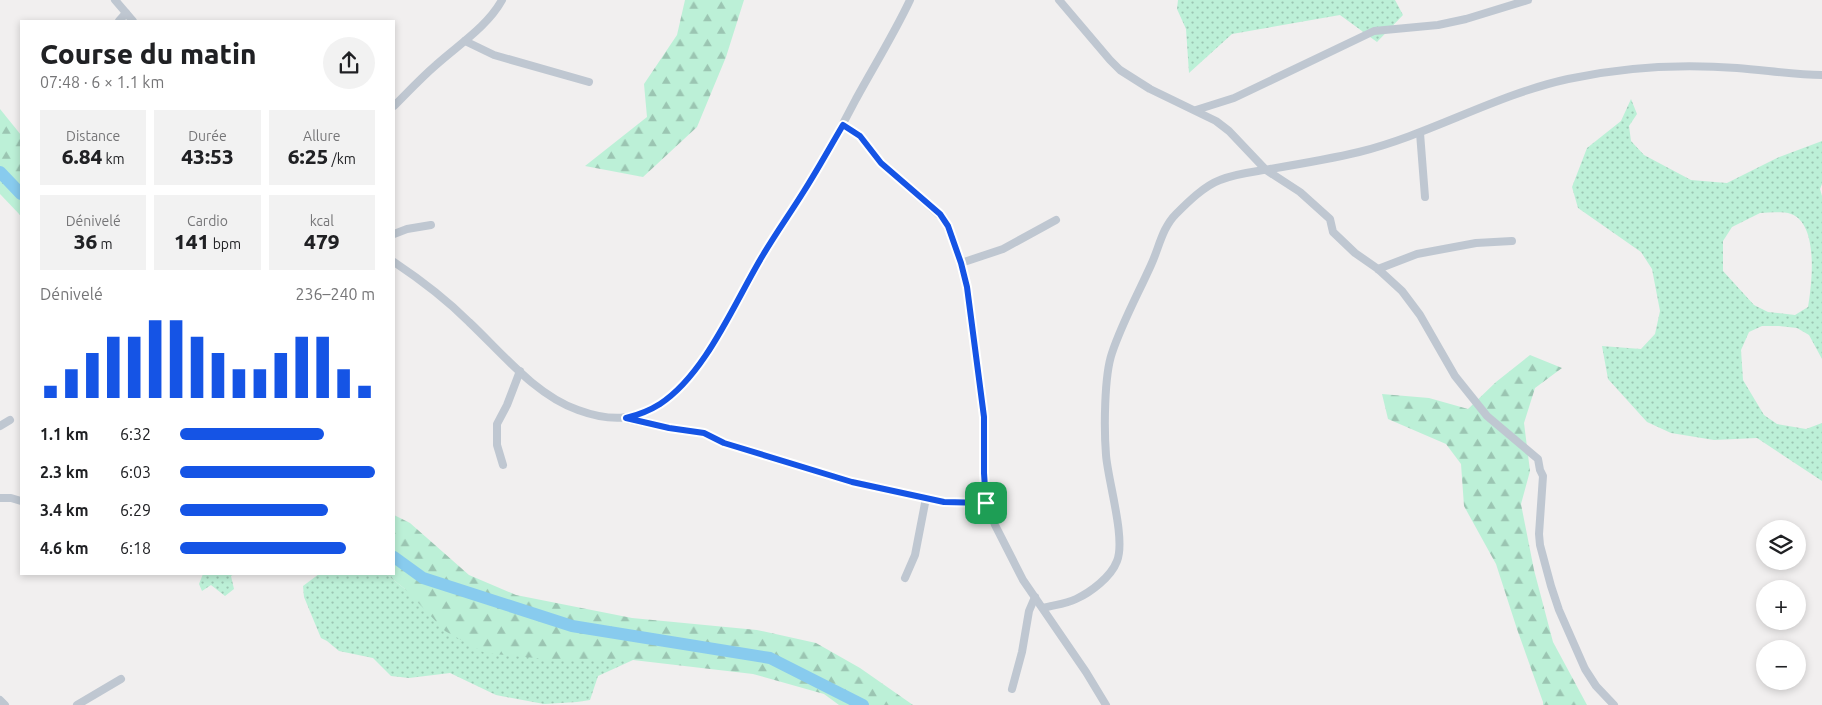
<!DOCTYPE html>
<html lang="fr">
<head>
<meta charset="utf-8">
<style>
  :root { --surface:#fff; --page:#f2f2f2; --text:#202124; --muted:#757577; --accent:#1554e5 }
  body { margin:0; font-family:Ubuntu,sans-serif; background:var(--page); color:var(--text); height:100vh; display:flex; flex-direction:column; font-size:19px; white-space:nowrap }
  * { box-sizing:border-box; margin:0 }
  p { font-size:16px; color:var(--muted) }
  .icon { flex:none; width:28px; height:28px; fill:none; stroke:currentColor; stroke-width:2; stroke-linecap:round; stroke-linejoin:round }
  .map { position:relative; flex:1; overflow:hidden }
  .drawer { position:absolute; left:20px; top:20px; width:375px; height:555px; display:flex; flex-direction:column; background:var(--surface); border-radius:0px; box-shadow:0 2px 8px #0003 }
  .drawer>* { flex:none }
  .controls { position:absolute; left:1756px; top:520px; display:grid; gap:10px }
  .controls a { display:grid; place-items:center; width:50px; height:50px; border-radius:50%; background:var(--surface); box-shadow:0 2px 8px #0003; font-size:25px }
  .pin { position:absolute; display:grid; place-items:center; width:42px; height:42px; color:#fff; margin:-21px; border-radius:10px; box-shadow:0 2px 8px #0006 }
  .round { display:grid; place-items:center; flex:none; width:52px; height:52px; border-radius:26px; background:var(--page) }
  .overview { display:flex; align-items:center; justify-content:space-between; height:85px; padding:0 20px }
  h1 { font-size:28px; font-weight:800; line-height:38px }
  .figures { display:grid; grid-template-columns:repeat(3,1fr); gap:8px; height:85px; padding:5px 20px }
  .figures div { display:grid; align-content:center; border-radius:0px; background:var(--page); text-align:center }
  .figures b { font-size:21px; font-weight:800 }
  .figures small { font-size:14px; font-weight:400 }
  .figures p { font-size:14px }
  .chart { height:140px; padding:10px 20px }
  .chart p { display:flex; justify-content:space-between }
  .chart svg { width:100%; height:90px; margin-top:5px; stroke:var(--accent); stroke-width:6 }
  ul { padding:0 20px; list-style:none; font-size:16px }
  li { display:grid; grid-template-columns:80px 60px 1fr; align-items:center; height:38px }
  li i { height:12px; border-radius:6px; background:var(--accent) }
  .map>svg:first-child { display:block }
  .grass { fill:url(#grass-dots); fill-rule:evenodd }
  .forest { fill:url(#forest-firs) }
  .lines { fill:none; stroke-linecap:round; stroke-linejoin:round }
  .river { stroke:#88cbee; stroke-width:12 }
  .minor { stroke:#bfc7d1; stroke-width:8 }
  .route-casing { stroke:#fff; stroke-width:10 }
  .route { stroke:#1554e5; stroke-width:6 }
</style>
</head>
<body>
<div class="map">
<svg width="1822" height="705" viewBox="0 0 1822 705">
  <defs>
    <pattern id="grass-dots" width="8" height="8" patternUnits="userSpaceOnUse" patternTransform="scale(1.25)"><rect width="8" height="8" fill="#bcf0d7"/><path d="M2 2h.1M6 6h.1" fill="none" stroke="#9bc5b2" stroke-width="1.8" stroke-linecap="round"/></pattern>
    <pattern id="forest-firs" width="22" height="20" patternUnits="userSpaceOnUse" patternTransform="scale(1.25)"><rect width="22" height="20" fill="#bcf0d7"/><path d="M5 1l3.5 6h-7zM16 11l3.5 6h-7z" fill="#9bc5b2"/></pattern>
  </defs>
  <rect width="100%" height="100%" fill="#f1efef"/>
  <g class="grass">
    <path d="M1178 0H1395L1403 15 1377 42 1340 15 1232 34 1189 73 1186 29 1177 9Z"/>
    <path d="M1631 99 1637 114 1629 126 1631 141 1644 155 1691 180 1727 183 1777 158 1822 141V184L1820 189 1822 196V359L1809 335 1797 328 1779 326H1762L1749 332 1741 350 1743 380 1764 415 1777 424 1806 429 1822 423V481L1757 438 1714 440 1671 433 1647 422 1608 379 1602 346 1641 349 1655 334 1660 311 1652 269 1641 252 1578 208 1572 187 1587 148 1621 121ZM1760 213C1769 213 1782 211 1791 214 1819 224 1812 284 1808 307L1795 315 1768 312 1754 305 1723 271V241L1732 227Z"/>
    <path d="M203 574H234L231 576 234 589 225 596 211 585 202 591 199 584Z"/>
    <path d="M319 574H386L405 589 556 660H633L598 676 590 700 577 702 544 704 496 695 450 673 409 678 391 676 373 658 339 651 327 641 321 638 304 597 303 586Z"/>
  </g>
  <g class="forest">
    <path d="M685 0H744L726 57 697 127 643 177 585 166 647 117 644 84 677 35Z"/>
    <path d="M0 109 21 135V216L0 194Z"/>
    <path d="M1530 355 1562 368 1535 388 1524 423 1530 471 1521 504 1534 570 1553 642 1587 705H1543V702L1517 629 1496 564 1464 506 1461 464 1446 444 1388 419 1382 394 1429 398 1468 409 1496 382Z"/>
    <path d="M394 515 410 523 469 575 516 595 632 618 757 630 816 643 860 668 913 705H839L824 694 753 674 633 660H556L485 653 445 631 405 589 386 574H394Z"/>
  </g>
  <g class="lines">
    <g class="river">
      <path d="M0 172 21 194"/>
      <path d="M394 557 423 578 572 626 770 658 863 705"/>
    </g>
    <g class="minor">
      <path d="M115 0 133 21"/>
      <path d="M1059 0 1110 60 1120 70 1150 89 1216 121 1229 131 1266 170 1300 192 1330 219 1333 232 1355 253 1378 269 1402 291 1420 315 1455 376 1487 416 1538 459 1540 470 1543 476 1539 534 1540 545 1551 586 1559 610 1585 669 1596 686 1614 705"/>
      <path d="M119 21 126 13"/>
      <path d="M465 41 494 55 589 82"/>
      <path d="M394 106C408 92 421 78 436 65 458 45 487 27 502 0"/>
      <path d="M1196 110 1234 98 1374 31 1438 25 1466 19 1528 0"/>
      <path d="M843 125 860 136 881 163 945 220 961 263 967 287 984 417V473L987 503 995 525 1023 580 1086 672 1106 705"/>
      <path d="M1420 133 1425 197"/>
      <path d="M394 234 407 229 431 225"/>
      <path d="M394 262C421 280 446 299 469 322 501 352 535 395 578 410 608 421 635 422 662 403 708 371 735 301 763 254 777 233 791 212 805 190 823 160 840 130 856 99 874 66 894 34 910 0"/>
      <path d="M961 263 1003 249 1056 220"/>
      <path d="M1378 269 1417 254 1476 243 1512 241"/>
      <path d="M627 419 669 428 703 433 725 443 852 482 944 502 987 503"/>
      <path d="M0 426 10 420"/>
      <path d="M503 465 497 445V424L507 405 520 371"/>
      <path d="M0 498H11L21 501"/>
      <path d="M905 578 915 555 926 498"/>
      <path d="M1043 608C1054 605 1066 604 1076 599 1091 592 1111 577 1117 561 1126 539 1108 481 1106 455 1104 430 1104 376 1112 353 1122 323 1138 294 1151 265 1159 248 1162 228 1176 214 1188 202 1204 186 1220 180 1237 173 1253 172 1270 169 1300 164 1330 159 1359 152 1431 134 1495 95 1568 79 1623 67 1681 64 1737 68 1765 70 1794 75 1822 75"/>
      <path d="M1012 689 1022 652 1029 611 1035 597"/>
      <path d="M0 700 5 705"/>
      <path d="M77 705 121 679"/>
    </g>
  </g>
  <g class="lines">
    <defs>
      <path id="route" d="M843 125 860 136 881 163 940 214 948 226 961 263 967 287 984 417V473L986 503 944 502 852 482 724 443 704 433 669 428 626 418C638 415 649 411 660 404 706 374 735 301 763 255 776 233 791 212 804 191 818 169 830 147 843 125Z"/>
    </defs>
    <use href="#route" class="route-casing"/>
    <use href="#route" class="route"/>
  </g>
</svg>
<div class="controls">
<a><svg class="icon" aria-label="layers" viewBox="0 0 24 24"><path d="M12 4l9 5-9 5-9-5zM3 14l9 5 9-5"/></svg></a>
<a>+</a>
<a>−</a>
</div>
<div class="pin" style="left:986px;top:503px;background:#1e9e55"><svg class="icon" aria-label="arrive" viewBox="0 0 24 24"><path d="M6 21V4h12l-3 4 3 4H6"/></svg></div>
<section class="drawer">
<div class="overview"><div><h1>Course du matin</h1><p>07:48 · 6 × 1.1 km</p></div><a class="round"><svg class="icon" aria-label="share" viewBox="0 0 24 24"><path d="M12 15V3M7 8l5-5 5 5M5 13v7h14v-7"/></svg></a></div>
<div class="figures">
<div><p>Distance</p><b>6.84<small> km</small></b></div>
<div><p>Durée</p><b>43:53</b></div>
<div><p>Allure</p><b>6:25<small> /km</small></b></div>
</div>
<div class="figures">
<div><p>Dénivelé</p><b>36<small> m</small></b></div>
<div><p>Cardio</p><b>141<small> bpm</small></b></div>
<div><p>kcal</p><b>479</b></div>
</div>
<div class="chart"><p><span>Dénivelé</span>236–240 m</p>
<svg viewBox="0 0 160 44" preserveAspectRatio="none"><path d="M5 44V38M15 44V30M25 44V22M35 44V14M45 44V14M55 44V6M65 44V6M75 44V14M85 44V22M95 44V30M105 44V30M115 44V22M125 44V14M135 44V14M145 44V30M155 44V38"/></svg>
</div>
<ul>
<li><b>1.1 km</b>6:32<i style="width:74%"></i></li>
<li><b>2.3 km</b>6:03<i style="width:100%"></i></li>
<li><b>3.4 km</b>6:29<i style="width:76%"></i></li>
<li><b>4.6 km</b>6:18<i style="width:85%"></i></li>
</ul>
</section>
</div>
</body>
</html>
